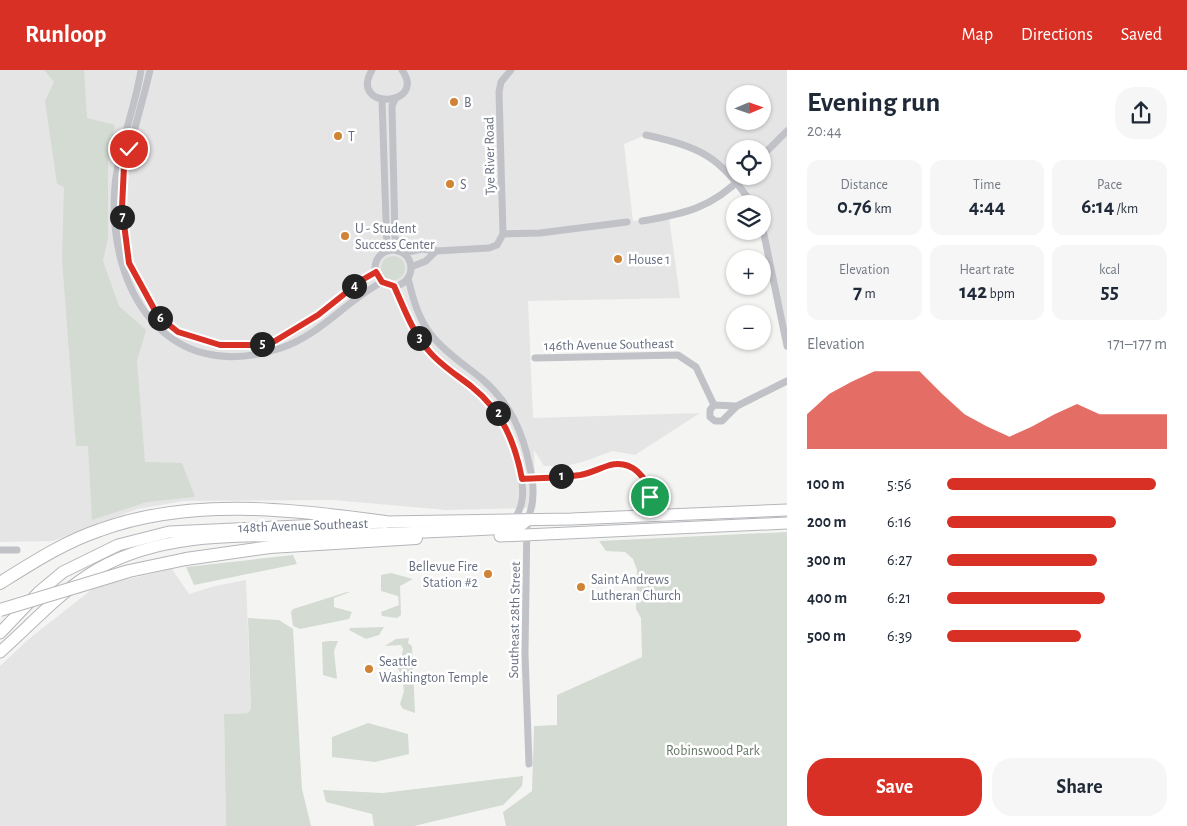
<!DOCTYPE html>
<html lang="en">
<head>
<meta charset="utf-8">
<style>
  :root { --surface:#fff; --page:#f6f6f7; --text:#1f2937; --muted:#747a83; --accent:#d93025 }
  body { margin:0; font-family:"Alegreya Sans",sans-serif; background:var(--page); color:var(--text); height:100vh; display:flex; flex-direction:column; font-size:19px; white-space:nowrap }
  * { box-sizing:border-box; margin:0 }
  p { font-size:16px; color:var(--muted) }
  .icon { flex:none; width:28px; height:28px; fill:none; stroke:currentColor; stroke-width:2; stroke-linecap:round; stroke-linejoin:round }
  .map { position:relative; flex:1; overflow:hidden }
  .sheet { display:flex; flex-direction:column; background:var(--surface); width:400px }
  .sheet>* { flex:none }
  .needle { width:32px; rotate:88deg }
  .fabs { position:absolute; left:726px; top:15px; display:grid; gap:10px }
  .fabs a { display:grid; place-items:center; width:45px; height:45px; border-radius:50%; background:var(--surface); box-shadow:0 1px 4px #0004; font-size:25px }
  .pin { position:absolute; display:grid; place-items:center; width:42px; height:42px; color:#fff; margin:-21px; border:2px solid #fff; border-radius:50%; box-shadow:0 1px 5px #0007 }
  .km { position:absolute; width:25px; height:25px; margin:-12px; border-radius:50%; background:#222; color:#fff; font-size:14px; line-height:25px; text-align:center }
  .round { display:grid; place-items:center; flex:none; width:52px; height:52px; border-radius:20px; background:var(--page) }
  .summary { display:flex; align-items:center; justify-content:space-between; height:85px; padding:0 20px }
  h1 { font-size:28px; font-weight:600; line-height:38px }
  .stats { display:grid; grid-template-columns:repeat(3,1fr); gap:8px; height:85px; padding:5px 20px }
  .stats div { display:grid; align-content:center; border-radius:12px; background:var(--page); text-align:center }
  .stats b { font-size:21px; font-weight:600 }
  .stats small { font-size:14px; font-weight:400 }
  .stats p { font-size:14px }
  .chart { height:140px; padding:10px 20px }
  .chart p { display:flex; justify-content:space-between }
  .chart svg { width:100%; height:90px; margin-top:5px; fill:var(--accent); opacity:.7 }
  .cta { display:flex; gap:10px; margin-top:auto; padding:10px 20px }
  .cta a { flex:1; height:58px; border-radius:20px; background:var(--accent); color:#fff; font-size:20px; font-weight:600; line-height:58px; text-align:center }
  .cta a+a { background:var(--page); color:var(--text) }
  ul { padding:0 20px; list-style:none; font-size:16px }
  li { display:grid; grid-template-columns:80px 60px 1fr; align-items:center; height:38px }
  li i { height:12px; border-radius:6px; background:var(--accent) }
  header { display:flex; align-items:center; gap:30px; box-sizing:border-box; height:70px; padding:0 25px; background:var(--accent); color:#fff }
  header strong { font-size:24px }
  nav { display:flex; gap:28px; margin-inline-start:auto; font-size:18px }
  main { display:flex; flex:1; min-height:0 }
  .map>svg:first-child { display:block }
  .built { fill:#e5e5e5; fill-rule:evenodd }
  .green { fill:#d4dbd3 }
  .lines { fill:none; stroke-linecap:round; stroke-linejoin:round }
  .primary-casing { stroke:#b4b6ba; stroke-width:13 }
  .highway-casing { stroke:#b3b5b9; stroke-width:14 }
  .street { stroke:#c1c2c7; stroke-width:7 }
  .primary { stroke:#fff; stroke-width:11 }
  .highway { stroke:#fff; stroke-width:12 }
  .highway-bridge-casing { stroke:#b3b5b9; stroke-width:14; stroke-linecap:butt }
  .highway-bridge { stroke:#fff; stroke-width:12 }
  .route-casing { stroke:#fff; stroke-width:10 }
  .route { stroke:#d93025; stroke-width:6 }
  .poi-dot { fill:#d18335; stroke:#fff; stroke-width:2 }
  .labels { text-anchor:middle; stroke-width:5; stroke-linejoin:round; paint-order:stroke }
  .poi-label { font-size:14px; fill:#676e80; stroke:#fff; text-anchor:start }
  .street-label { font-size:14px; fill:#676e80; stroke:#fff }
  .park-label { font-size:14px; fill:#657766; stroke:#fff }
</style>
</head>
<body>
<header>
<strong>Runloop</strong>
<nav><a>Map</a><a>Directions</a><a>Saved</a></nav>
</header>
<main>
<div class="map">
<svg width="787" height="756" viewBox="0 0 787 756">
  <rect width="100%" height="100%" fill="#f4f5f2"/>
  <g class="built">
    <path d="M0 0H787V276L763 155 762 134H752L714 89 646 65 624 74 633 151 669 147 680 228 528 231 533 348 700 343 635 385 613 381 582 392 565 396H544L534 380 536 438 446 440 333 430 184 431 137 439 53 471 0 472ZM735 24H762V51H735ZM735 79H762V106H735Z"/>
    <path d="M172 499 189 524 215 516 246 510 251 639 249 643 224 644 226 756H0V596L30 568 95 517Z"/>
  </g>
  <g class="green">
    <path d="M44 0H84L87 48 115 55 108 93V168L103 191 119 236 146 260 137 291 145 392 182 393 195 427 147 432 92 450 88 376H76L62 189 64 117 57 114 45 31 54 12Z"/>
    <circle cx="393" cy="198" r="12"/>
    <path d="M787 462V756H506L503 742 532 721 534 656 557 655V625L642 587 641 548 636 539 637 500 633 489 625 482 606 481 599 471Z"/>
    <path d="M293 485 297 494 194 515 186 497Z"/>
    <path d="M391 503 413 509 400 516 401 545 397 548 382 546 381 542 399 535 398 526 381 521V505Z"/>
    <path d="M347 522H350L334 528V537L352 542 349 549 300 559 293 556 291 542 293 539Z"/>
    <path d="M248 548 279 550 293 559 302 719 311 756H226L224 644 248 643 251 639Z"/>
    <path d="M384 557 379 565 366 569 349 560 350 558Z"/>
    <path d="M409 568 408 573 412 576 415 643 403 639 400 634 404 621 402 605 394 593 401 590 403 579 401 575 385 576 396 569Z"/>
    <path d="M329 571H338L334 581 337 609 323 605 322 572Z"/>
    <path d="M368 653 408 664 409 684 375 692 332 687V667Z"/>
    <path d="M523 706 522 716 503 735 414 756H374L372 744 326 732 323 720 383 723Z"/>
  </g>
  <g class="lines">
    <defs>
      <g id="primary">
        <path d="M500 466 787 453"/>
        <path d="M0 563 39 522 63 502 118 475 169 462 385 452 571 449 787 440"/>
        <path d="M0 582C32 554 60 521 98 499 168 459 253 467 331 465 391 464 452 461 512 458L520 456 527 450"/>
      </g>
      <g id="highway">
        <path d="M186 489 270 477 416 468"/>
        <path d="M0 513C32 493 64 472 100 460 190 427 292 439 385 452"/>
      </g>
    </defs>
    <use href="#primary" class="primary-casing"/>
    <use href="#highway" class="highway-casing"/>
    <g class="street">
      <path d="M141 0C135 39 119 75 115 115 106 218 165 317 281 278 320 265 346 231 382 212"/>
      <path d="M150 0C136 63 107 129 129 194 132 203 138 212 143 221 156 245 170 262 197 269 222 275 251 280 276 270 314 255 340 221 376 202"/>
      <path d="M372 0C348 41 428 37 402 0"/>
      <path d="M395 29 392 36 395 167 398 181"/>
      <path d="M382 30 387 181"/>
      <path d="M646 65C700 77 720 86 752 134"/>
      <path d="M762 86 787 61"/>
      <path d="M642 151C684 144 712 138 743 106"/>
      <path d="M762 155 787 276"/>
      <path d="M503 164 540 163 627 152"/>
      <circle cx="393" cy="198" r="18"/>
      <path d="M404 183 422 179 436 181 489 178 497 175 503 164 499 22 501 12 511 0"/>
      <path d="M411 197 426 191 436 181"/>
      <path d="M408 208C413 229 418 249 433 267 447 284 465 295 482 309 510 333 523 362 530 398 534 415 535 434 527 450L525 584 529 694"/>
      <path d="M394 216C404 238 412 261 428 280 441 295 457 305 472 317 501 340 515 370 521 405 524 421 524 437 514 449"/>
      <path d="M535 288 678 285 696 297 714 335"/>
      <path d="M737 336 714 335 710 340V347L715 351H722L737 336 787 311"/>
      <path d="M522 409C542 408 564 408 583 404 593 402 603 397 613 395 648 389 650 424 651 448"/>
      <path d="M0 480H17"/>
    </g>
    <use href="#primary" class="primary"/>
    <use href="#highway" class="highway"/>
    <defs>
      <path id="highway-bridge" d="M0 540 129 501 186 489"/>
    </defs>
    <use href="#highway-bridge" class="highway-bridge-casing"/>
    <use href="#highway-bridge" class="highway-bridge"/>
  </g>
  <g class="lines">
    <defs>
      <path id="route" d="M129 79 124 96 122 138 129 193 158 246 178 262 220 275H251L275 271 318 245 362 210 376 202 382 212 394 216C404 238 412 261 428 280 440 295 457 305 472 317 502 341 515 372 522 409 541 408 561 408 580 405 591 403 600 398 610 395 632 390 648 407 650 427"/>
    </defs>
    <use href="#route" class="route-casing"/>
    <use href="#route" class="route"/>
  </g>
  <g class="poi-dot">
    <circle cx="454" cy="32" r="5"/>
    <circle cx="338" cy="66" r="5"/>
    <circle cx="450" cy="114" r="5"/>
    <circle cx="345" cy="166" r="5"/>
    <circle cx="618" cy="189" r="5"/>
    <circle cx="488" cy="504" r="5"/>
    <circle cx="581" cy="517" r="5"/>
    <circle cx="369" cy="599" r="5"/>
  </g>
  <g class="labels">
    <g class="poi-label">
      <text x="464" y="37">B</text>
      <text x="348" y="71">T</text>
      <text x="460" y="119">S</text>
      <text x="355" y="163">U - Student<tspan x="355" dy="16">Success Center</tspan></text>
      <text x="628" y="194">House 1</text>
      <text x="478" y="501" text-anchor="end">Bellevue Fire<tspan x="478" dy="16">Station #2</tspan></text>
      <text x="591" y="514">Saint Andrews<tspan x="591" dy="16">Lutheran Church</tspan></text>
      <text x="379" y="596">Seattle<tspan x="379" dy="16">Washington Temple</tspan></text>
    </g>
    <g class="street-label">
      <text transform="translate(489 86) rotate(-91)" y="5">Tye River Road</text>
      <text transform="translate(609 274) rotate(-1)" y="5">146th Avenue Southeast</text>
      <text transform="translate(303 455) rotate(-2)" y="5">148th Avenue Southeast</text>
      <text transform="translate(514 550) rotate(-89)" y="5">Southeast 28th Street</text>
    </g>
    <g class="park-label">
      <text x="713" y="685">Robinswood Park</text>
    </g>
  </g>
</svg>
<div class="fabs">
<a><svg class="needle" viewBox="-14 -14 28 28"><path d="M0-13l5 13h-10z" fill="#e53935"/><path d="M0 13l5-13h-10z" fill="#747a83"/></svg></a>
<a><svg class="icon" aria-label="locate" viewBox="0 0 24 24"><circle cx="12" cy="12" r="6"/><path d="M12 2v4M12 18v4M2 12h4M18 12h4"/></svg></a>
<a><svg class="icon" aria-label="layers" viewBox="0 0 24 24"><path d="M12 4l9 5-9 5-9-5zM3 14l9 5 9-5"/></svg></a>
<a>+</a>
<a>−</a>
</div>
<div class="pin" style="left:650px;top:427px;background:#1e9e55"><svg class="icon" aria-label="arrive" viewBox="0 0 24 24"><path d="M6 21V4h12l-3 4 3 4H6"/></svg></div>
<div class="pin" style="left:129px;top:79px;background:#d93025"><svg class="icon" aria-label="check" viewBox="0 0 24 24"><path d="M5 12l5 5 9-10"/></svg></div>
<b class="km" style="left:561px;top:406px">1</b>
<b class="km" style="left:498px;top:343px">2</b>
<b class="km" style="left:419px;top:268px">3</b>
<b class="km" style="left:354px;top:216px">4</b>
<b class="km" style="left:262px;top:274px">5</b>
<b class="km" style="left:160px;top:248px">6</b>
<b class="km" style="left:122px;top:147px">7</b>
</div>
<section class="sheet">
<div class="summary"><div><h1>Evening run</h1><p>20:44</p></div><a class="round"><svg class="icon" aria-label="share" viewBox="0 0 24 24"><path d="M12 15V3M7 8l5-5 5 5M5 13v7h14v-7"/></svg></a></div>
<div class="stats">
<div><p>Distance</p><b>0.76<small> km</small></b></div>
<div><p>Time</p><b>4:44</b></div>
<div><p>Pace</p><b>6:14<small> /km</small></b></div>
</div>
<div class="stats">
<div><p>Elevation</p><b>7<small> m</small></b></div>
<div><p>Heart rate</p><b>142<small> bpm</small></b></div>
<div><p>kcal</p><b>55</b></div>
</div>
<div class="chart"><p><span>Elevation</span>171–177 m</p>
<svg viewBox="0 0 160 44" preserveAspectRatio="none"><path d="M0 44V27L10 17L20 11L30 6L40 6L50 6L60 17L70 27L80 33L90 38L100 33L110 27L120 22L130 27L140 27L150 27L160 27V44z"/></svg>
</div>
<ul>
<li><b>100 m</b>5:56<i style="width:95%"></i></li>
<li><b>200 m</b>6:16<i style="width:77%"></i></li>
<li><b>300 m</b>6:27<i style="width:68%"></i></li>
<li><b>400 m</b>6:21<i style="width:72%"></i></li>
<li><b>500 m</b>6:39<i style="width:61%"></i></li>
</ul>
<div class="cta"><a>Save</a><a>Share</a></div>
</section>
</main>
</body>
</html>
